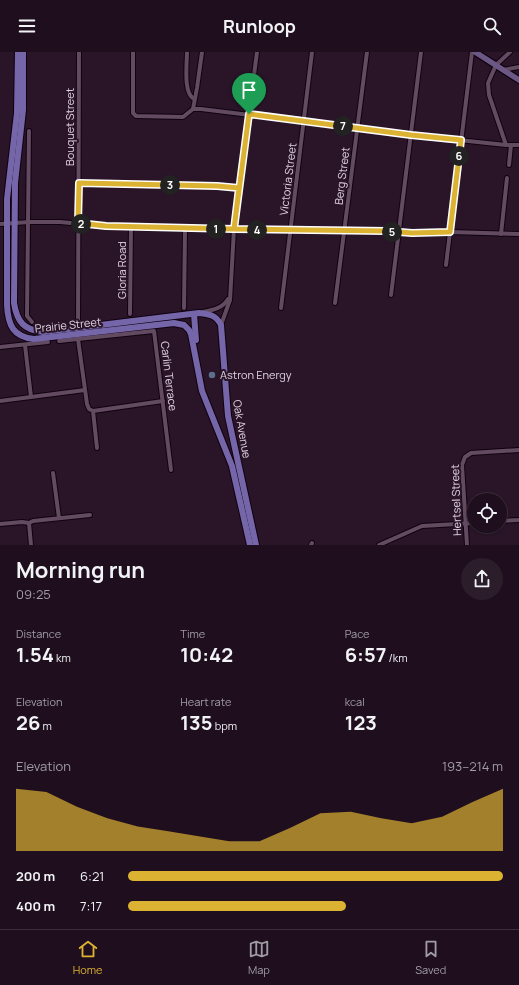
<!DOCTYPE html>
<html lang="en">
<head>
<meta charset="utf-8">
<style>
  :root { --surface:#1f0f1e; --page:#2c1d2b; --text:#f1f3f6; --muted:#a19ca4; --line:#3c2f3c; --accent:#dcb233 }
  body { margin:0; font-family:Manrope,sans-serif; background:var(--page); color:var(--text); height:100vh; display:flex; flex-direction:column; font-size:15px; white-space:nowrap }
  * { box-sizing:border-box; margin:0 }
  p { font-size:13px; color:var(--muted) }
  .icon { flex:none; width:22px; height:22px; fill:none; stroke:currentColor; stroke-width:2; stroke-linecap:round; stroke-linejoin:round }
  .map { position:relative; height:493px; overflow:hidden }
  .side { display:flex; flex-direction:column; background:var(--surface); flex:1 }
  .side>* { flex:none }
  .fabs { position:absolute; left:467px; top:441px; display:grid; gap:8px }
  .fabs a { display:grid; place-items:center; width:40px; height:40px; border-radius:50%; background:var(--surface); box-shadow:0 1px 3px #0004,0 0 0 1px var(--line); font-size:20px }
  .pin { position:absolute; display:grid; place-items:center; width:34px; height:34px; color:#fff; margin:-41px -17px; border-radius:50% 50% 50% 0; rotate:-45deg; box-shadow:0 0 4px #0007 }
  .pin .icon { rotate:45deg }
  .km { position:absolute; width:20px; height:20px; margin:-10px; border-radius:50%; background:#222; color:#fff; font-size:11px; line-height:20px; text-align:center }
  .round { display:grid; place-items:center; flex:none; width:42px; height:42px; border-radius:21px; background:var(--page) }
  .overview { display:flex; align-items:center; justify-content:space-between; height:68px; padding:0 16px }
  h1 { font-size:22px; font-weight:700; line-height:30px }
  .figures { display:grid; grid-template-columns:repeat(3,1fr); gap:6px; height:68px; padding:4px 16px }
  .figures div { display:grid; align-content:center }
  .figures b { font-size:20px; font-weight:700 }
  .figures small { font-size:11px; font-weight:400 }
  .figures p { font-size:11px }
  .chart { height:112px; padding:8px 16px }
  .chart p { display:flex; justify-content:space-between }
  .chart svg { width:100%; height:72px; margin-top:4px; fill:var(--accent); opacity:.7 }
  ul { padding:0 16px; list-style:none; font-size:13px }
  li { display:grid; grid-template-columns:64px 48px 1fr; align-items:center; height:30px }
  li i { height:10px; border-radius:5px; background:var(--accent) }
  header { display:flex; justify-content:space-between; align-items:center; height:52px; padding:0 16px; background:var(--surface); font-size:18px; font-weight:700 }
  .dock { display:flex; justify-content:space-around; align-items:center; height:56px; border-top:1px solid var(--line); background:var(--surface); font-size:11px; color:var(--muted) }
  .dock a { display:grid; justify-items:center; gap:2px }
  .dock .current { color:var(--accent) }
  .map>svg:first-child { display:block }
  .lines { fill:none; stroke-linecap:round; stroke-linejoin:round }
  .minor-casing { stroke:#110210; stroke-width:6 }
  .secondary-casing { stroke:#110210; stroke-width:8 }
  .primary-casing { stroke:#110210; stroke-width:8 }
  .minor { stroke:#624a60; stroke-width:4 }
  .secondary { stroke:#6b5884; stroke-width:5.5 }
  .primary { stroke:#7566a9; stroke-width:6 }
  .route-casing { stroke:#fff; stroke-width:8 }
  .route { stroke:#dcb233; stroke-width:5 }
  .service-dot { fill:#5c6f8a; stroke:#291428; stroke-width:1.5 }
  .labels { text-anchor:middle; stroke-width:4; stroke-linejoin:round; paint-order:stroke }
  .street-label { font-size:11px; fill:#e1d2e0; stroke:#291428 }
  .poi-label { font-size:11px; fill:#e1d2e0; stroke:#291428; text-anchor:start }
</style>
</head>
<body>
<header><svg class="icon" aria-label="menu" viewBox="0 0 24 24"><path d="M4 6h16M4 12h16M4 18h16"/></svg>Runloop<svg class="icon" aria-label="search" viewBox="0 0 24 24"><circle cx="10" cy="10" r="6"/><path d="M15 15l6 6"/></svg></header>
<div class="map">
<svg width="519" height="493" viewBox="0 0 519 493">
  <rect width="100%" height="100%" fill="#291428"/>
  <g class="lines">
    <defs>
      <g id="minor">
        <path d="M133 0V61L136 64 183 65 193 57H201L411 83 506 93H519"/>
        <path d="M187 0C187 12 183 41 194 47"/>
        <path d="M503 18 519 15"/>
        <path d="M193 57 197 36 202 0"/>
        <path d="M29 79 27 264 32 270"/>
        <path d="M506 93 489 43 488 31 496 13 510 0"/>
        <path d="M509 113 511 93"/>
        <path d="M79 131 217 134 239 136"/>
        <path d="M0 172 30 170H60L92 173 185 177 387 179 412 181 450 180 519 182"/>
        <path d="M501 182 507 126"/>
        <path d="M446 213 472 0"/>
        <path d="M391 243 421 0"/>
        <path d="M335 251 367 0"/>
        <path d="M184 256 185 177"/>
        <path d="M281 256 312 0"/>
        <path d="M203 260C213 258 223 256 228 247"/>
        <path d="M130 262 131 174"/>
        <path d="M78 270 79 0"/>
        <path d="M221 273 230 248 234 177 257 0"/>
        <path d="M78 287 87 352 89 357 93 359 97 396"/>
        <path d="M59 289 154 279 171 418"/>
        <path d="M25 293 31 345"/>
        <path d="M0 295 48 290"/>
        <path d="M0 349 85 338"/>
        <path d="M93 359 163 349"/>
        <path d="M53 421 59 466"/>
        <path d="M500 469 519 468"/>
        <path d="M29 471 33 469 90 463"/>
        <path d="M29 471 31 493"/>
        <path d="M0 472 22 470 29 471"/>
        <path d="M311 493 312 491"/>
        <path d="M379 493 422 474 474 471"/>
        <path d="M467 493 462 413 465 405 471 401 519 398"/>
      </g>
      <path id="secondary" d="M475 0 519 28"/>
      <g id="primary">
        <path d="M18 0 17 61 7 147V253C8 273 13 285 34 287L174 271 184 273 189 278 191 282 202 339 232 414 250 493"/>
        <path d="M23 0V58L15 131 14 251C17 270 24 278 43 280L199 261C209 262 216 263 221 273L228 364 256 493"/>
        <path d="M194 262 196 288"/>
      </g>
    </defs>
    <use href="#minor" class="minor-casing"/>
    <use href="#secondary" class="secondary-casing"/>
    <use href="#primary" class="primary-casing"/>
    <use href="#minor" class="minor"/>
    <use href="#secondary" class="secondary"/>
    <use href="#primary" class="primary"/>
  </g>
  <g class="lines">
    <defs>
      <path id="route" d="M249 62 234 177 106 174 78 171 79 131 217 134 239 136 234 177 387 179 412 181 450 180 461 88 411 83 249 62"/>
    </defs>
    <use href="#route" class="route-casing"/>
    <use href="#route" class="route"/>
  </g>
  <circle class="service-dot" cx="212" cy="323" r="4"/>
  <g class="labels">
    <g class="street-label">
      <text transform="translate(70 75) rotate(-90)" y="4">Bouquet Street</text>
      <text transform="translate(342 124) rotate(-83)" y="4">Berg Street</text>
      <text transform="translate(288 127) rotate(-83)" y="4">Victoria Street</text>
      <text transform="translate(122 218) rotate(-90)" y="4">Gloria Road</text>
      <text transform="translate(68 273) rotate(-6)" y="4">Prairie Street</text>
      <text transform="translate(169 324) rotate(83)" y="4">Carlin Terrace</text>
      <text transform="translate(242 377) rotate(80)" y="4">Oak Avenue</text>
      <text transform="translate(456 448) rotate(-92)" y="4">Hertsel Street</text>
    </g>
    <g class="poi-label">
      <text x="220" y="327">Astron Energy</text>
    </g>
  </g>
</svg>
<div class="fabs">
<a><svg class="icon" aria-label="locate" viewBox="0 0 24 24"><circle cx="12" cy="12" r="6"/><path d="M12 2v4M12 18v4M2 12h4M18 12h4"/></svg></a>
</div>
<div class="pin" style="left:249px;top:62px;background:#1e9e55"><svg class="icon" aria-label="arrive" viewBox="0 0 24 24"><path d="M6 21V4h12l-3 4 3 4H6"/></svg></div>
<b class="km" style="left:216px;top:177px">1</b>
<b class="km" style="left:81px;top:172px">2</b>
<b class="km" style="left:170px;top:133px">3</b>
<b class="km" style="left:257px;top:178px">4</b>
<b class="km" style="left:392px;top:180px">5</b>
<b class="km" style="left:459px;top:104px">6</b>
<b class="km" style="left:343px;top:74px">7</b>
</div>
<section class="side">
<div class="overview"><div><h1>Morning run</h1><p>09:25</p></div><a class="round"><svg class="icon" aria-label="share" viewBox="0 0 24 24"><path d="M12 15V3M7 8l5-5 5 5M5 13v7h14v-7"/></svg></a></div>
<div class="figures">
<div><p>Distance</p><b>1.54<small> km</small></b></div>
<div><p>Time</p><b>10:42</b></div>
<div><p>Pace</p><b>6:57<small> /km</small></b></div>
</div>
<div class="figures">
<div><p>Elevation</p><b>26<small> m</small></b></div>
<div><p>Heart rate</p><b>135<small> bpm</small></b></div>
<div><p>kcal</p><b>123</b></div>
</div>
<div class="chart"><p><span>Elevation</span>193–214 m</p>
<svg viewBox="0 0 160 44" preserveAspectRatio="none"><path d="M0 44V6L10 8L20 17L30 24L40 29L50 32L60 35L70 38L80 38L90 30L100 21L110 20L120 24L130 27L140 23L150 14L160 6V44z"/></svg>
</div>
<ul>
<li><b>200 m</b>6:21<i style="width:100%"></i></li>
<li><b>400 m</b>7:17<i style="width:58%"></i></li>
</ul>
</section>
<nav class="dock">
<a class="current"><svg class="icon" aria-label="home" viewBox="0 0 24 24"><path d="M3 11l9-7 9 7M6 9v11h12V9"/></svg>Home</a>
<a><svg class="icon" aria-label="map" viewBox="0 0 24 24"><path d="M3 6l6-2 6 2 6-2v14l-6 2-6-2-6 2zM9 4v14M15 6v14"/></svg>Map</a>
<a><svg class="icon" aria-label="saved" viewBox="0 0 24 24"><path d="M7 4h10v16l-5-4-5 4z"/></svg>Saved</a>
</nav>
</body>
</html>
